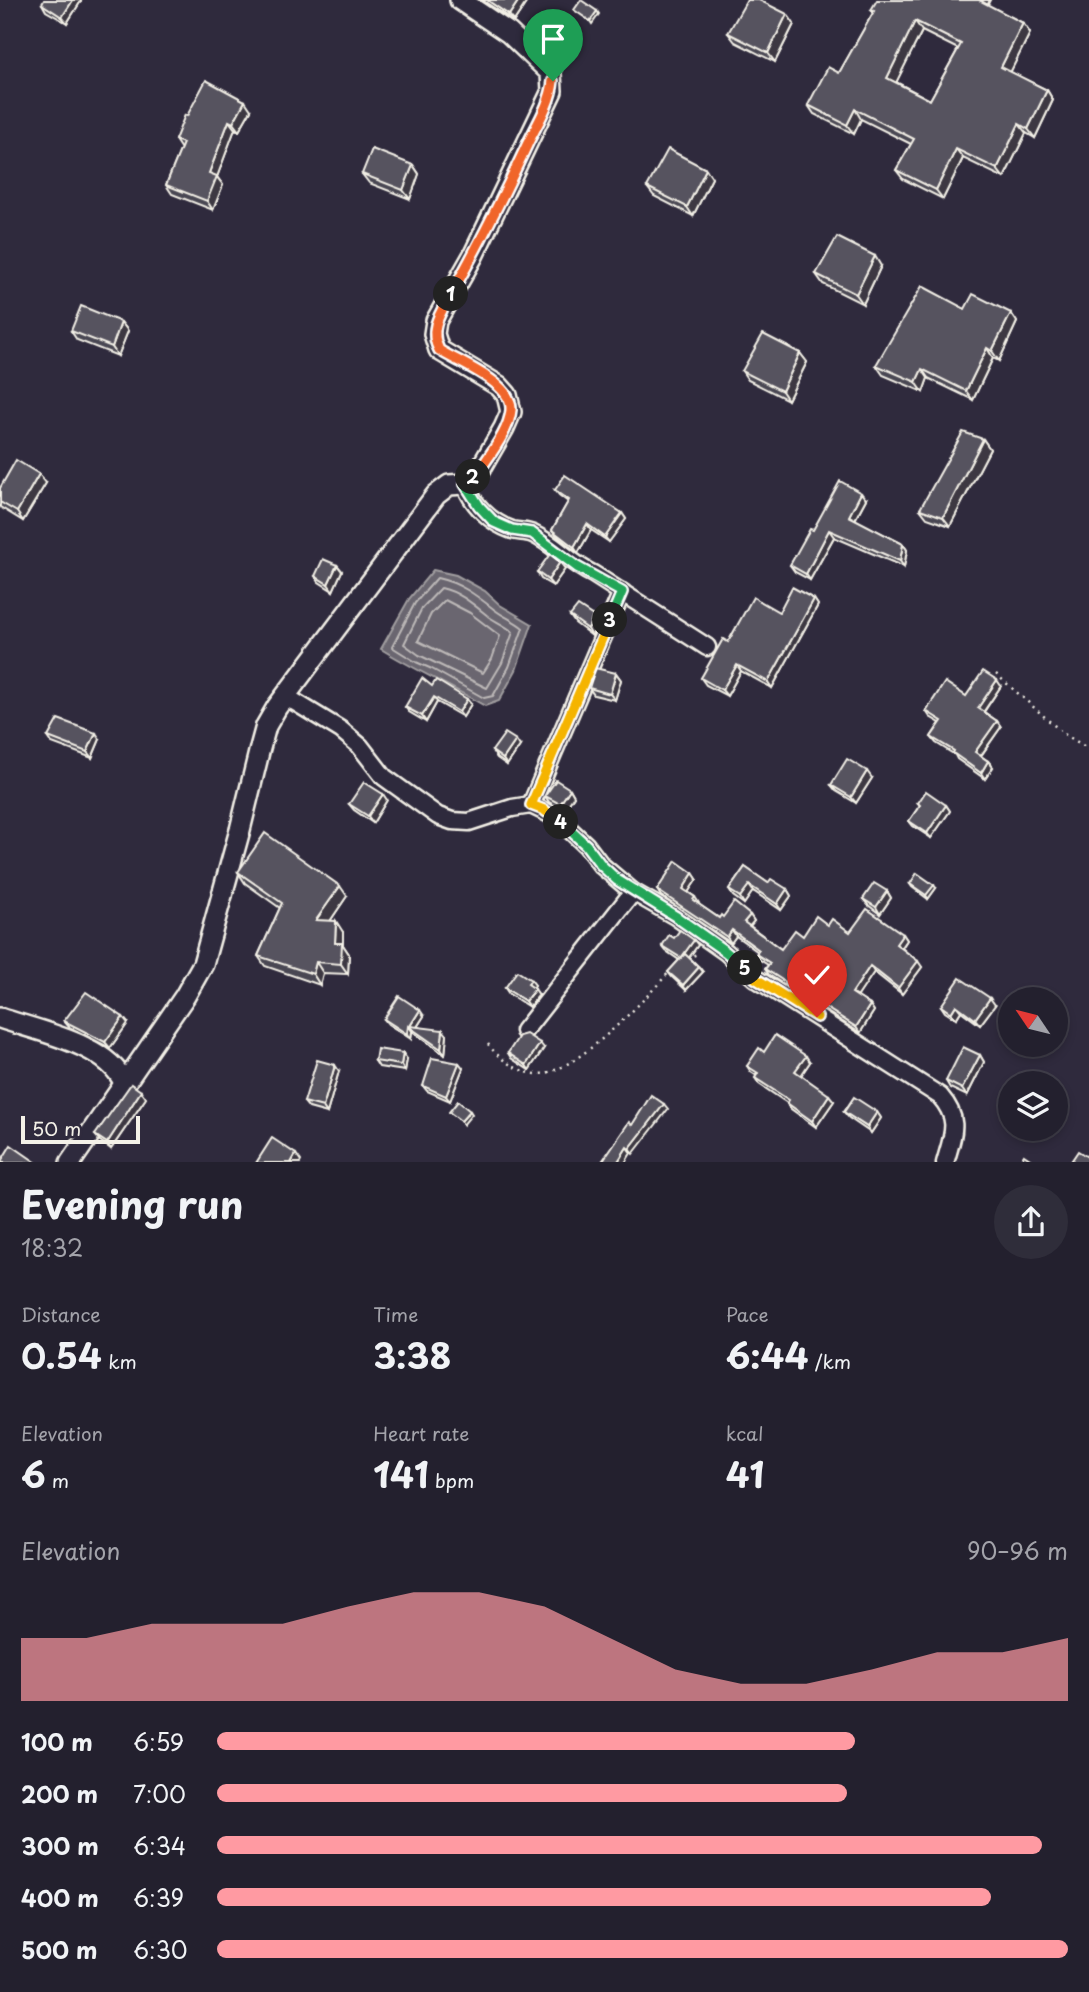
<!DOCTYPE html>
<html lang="en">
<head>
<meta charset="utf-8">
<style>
  :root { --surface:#23202e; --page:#2f2d3a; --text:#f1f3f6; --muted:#a3a3aa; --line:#403e4a; --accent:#ff9aa2 }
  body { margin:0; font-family:"Playpen Sans",sans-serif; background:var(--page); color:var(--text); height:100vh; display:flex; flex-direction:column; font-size:26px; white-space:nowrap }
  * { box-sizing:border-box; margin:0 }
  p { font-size:23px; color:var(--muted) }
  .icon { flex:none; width:38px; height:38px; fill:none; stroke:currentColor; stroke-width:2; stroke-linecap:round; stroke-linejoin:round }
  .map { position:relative; height:1162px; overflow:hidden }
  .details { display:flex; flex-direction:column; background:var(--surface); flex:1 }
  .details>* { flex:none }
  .needle { width:46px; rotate:305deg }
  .tools { position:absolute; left:998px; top:987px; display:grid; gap:14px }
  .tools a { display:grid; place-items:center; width:70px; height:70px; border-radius:50%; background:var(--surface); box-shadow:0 4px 10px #0003,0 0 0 2px var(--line); font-size:35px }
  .scale { position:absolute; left:21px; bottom:18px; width:119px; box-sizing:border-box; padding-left:7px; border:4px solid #f4f1e8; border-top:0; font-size:19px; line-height:24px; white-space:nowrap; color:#f4f1e8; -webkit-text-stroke:5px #2f2a3d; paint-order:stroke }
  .pin { position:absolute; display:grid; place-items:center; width:60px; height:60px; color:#fff; margin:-72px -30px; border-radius:50% 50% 50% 0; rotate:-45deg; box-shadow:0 0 7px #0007 }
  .pin .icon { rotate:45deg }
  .km { position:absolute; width:35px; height:35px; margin:-18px; border-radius:50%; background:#222; color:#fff; font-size:19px; line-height:35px; text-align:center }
  .round { display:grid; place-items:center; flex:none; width:74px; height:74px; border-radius:37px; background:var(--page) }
  .summary { display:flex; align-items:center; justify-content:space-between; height:119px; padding:0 21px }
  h1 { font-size:38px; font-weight:700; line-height:52px }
  .metrics { display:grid; grid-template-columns:repeat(3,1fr); gap:10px; height:119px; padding:7px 21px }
  .metrics div { display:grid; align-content:center }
  .metrics b { font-size:35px; font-weight:700 }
  .metrics small { font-size:19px; font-weight:400 }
  .metrics p { font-size:19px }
  .chart { height:196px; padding:14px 21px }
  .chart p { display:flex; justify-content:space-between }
  .chart svg { width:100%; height:126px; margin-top:7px; fill:var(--accent); opacity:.7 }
  ul { padding:0 21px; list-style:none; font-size:23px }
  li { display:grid; grid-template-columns:112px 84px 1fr; align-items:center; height:52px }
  li i { height:18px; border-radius:9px; background:var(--accent) }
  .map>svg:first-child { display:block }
  .water { fill:#6a6670; stroke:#a19ea0; stroke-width:2 }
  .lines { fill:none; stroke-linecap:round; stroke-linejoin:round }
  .shore { stroke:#bdb9b8; stroke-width:2 }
  .minor-casing { stroke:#f4f1e8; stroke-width:21 }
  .tertiary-casing { stroke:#f4f1e8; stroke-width:24 }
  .path { stroke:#f4f1e8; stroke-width:2.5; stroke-dasharray:2 5; stroke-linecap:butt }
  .minor { stroke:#2f2a3d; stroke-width:16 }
  .tertiary { stroke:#2f2a3d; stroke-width:19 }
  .wall { fill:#4a4752; stroke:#f4f1e8; stroke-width:2; fill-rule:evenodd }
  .shaded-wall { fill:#3c3942; stroke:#f4f1e8; stroke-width:2 }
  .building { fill:#56525f; stroke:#f4f1e8; stroke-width:2; fill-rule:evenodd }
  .split-1-casing { stroke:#fff; stroke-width:14 }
  .split-2-casing { stroke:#fff; stroke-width:14 }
  .split-3-casing { stroke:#fff; stroke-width:14 }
  .split-4-casing { stroke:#fff; stroke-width:14 }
  .split-5-casing { stroke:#fff; stroke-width:14 }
  .split-6-casing { stroke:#fff; stroke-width:14 }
  .split-1 { stroke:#f0652b; stroke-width:9 }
  .split-2 { stroke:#f0652b; stroke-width:9 }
  .split-3 { stroke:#22a559; stroke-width:9 }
  .split-4 { stroke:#f5b400; stroke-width:9 }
  .split-5 { stroke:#22a559; stroke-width:9 }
  .split-6 { stroke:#f5b400; stroke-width:9 }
</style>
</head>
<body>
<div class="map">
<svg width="1089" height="1163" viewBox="0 0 1089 1163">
  <rect width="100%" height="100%" fill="#2f2a3d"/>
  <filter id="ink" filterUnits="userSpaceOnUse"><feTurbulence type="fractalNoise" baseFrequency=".0143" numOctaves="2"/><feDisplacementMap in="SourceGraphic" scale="14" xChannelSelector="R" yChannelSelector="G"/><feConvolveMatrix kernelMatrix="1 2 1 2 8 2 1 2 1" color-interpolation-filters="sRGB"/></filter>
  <g filter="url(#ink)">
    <path class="water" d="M433 570 456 575 485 591 500 605 532 624 516 670 499 701 485 706C451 686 415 670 381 649L409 599Z"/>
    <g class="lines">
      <g class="shore">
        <path d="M437 578C461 583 477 596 495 610 504 617 515 621 523 628L509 667 493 696 484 698 432 669 416 662 392 647 415 603Z"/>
        <path d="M441 588C460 592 474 605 489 617 497 622 506 626 513 632L502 663 487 688 419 655 404 644 422 608Z"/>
        <path d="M445 600 470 613 500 636 492 659 483 673 418 641 431 614Z"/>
      </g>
      <defs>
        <g id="minor">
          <path d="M465 484C472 504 491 523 512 530 519 532 527 531 533 534 555 544 571 564 593 574L707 647"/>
          <path d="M283 698 295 702 341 730 360 746 384 777 438 816 452 821 469 822 512 808 531 805 556 817 586 845 601 865 633 892 675 916 726 952 755 978 940 1096C961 1120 953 1134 945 1163"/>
          <path d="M531 805 622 592"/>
          <path d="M524 1031 633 892"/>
        </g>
        <g id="tertiary">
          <path d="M0 1018C37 1031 108 1044 124 1083"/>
          <path d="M70 1163 185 996 203 964 240 830 260 748 266 726 277 707 436 495 449 485 465 484 478 473 504 428 511 412 507 395 499 386 439 350 434 334 436 321 473 256 552 91 551 73 509 33 460 0"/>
        </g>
      </defs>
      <use href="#minor" class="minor-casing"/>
      <use href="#tertiary" class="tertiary-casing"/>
      <g class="path">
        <path d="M996 674 1064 734 1089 749"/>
        <path d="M687 958 700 953"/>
        <path d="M488 1044C498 1058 518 1073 537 1074 575 1075 646 998 671 970"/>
      </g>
      <use href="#minor" class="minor"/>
      <use href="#tertiary" class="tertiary"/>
    </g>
    <g class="wall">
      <path d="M482 0H528L514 21Z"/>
      <path d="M81 1 67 23 46 11 42 4Z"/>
      <path d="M987 5 1023 23 1030 33 1010 72 1047 90 1053 100 1035 138 1026 133 1004 178 963 158 943 199 903 179 896 170 911 144 861 119 854 134 814 114 808 105 839 73 873 13 871 10ZM922 31 958 49 930 100 896 82Z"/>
      <path d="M787 14 794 24 775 62 735 42 728 33Z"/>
      <path d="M251 110 239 131 235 129 217 177 223 185 213 210 172 194 166 185 181 149 175 140 187 116Z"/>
      <path d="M413 165 419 174 410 199 369 183 362 174Z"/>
      <path d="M706 169 712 178 693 216 654 196 647 187Z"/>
      <path d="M881 266 863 304 823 284 816 274Z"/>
      <path d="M1011 313 1017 322 999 361 993 358 973 400 928 378 923 392 883 375 876 365Z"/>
      <path d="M121 322 128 331 118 356 77 340 71 331Z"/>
      <path d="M800 353 807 362 788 400 748 380 742 371Z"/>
      <path d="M983 439 990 449 950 526 927 518 920 509Z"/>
      <path d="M46 483 23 521 0 507V488Z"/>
      <path d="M555 490 622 513 626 519 609 542 591 530 578 553 556 535 552 530 568 502 559 495Z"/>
      <path d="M866 499 855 520 903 544 907 550 904 567 834 537 810 580 795 572 790 565 813 530Z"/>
      <path d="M560 562 565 569 553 586 541 579 537 572Z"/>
      <path d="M337 565 342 571 333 591 319 582 315 576Z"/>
      <path d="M814 599 818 605 772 688 741 671 727 696 706 685 701 678 728 642 779 612Z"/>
      <path d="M570 616 597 623 592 636 575 623Z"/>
      <path d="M616 673 621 680 615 700 594 695 589 688Z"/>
      <path d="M432 686 471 704 463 717 437 702 426 722 409 712 405 707Z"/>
      <path d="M1001 686 984 712 997 721 1001 727 981 756 988 761 993 767 985 779 957 759 955 755 936 743 931 737 940 723 930 717 926 711 966 696Z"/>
      <path d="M48 737 100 739 92 758 52 743Z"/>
      <path d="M520 746 507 765 497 758 492 751Z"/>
      <path d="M872 778 856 803 836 791 831 785Z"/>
      <path d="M570 789 574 796 564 811 549 802 545 796Z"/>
      <path d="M387 800 373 823 354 810 349 804Z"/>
      <path d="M918 803 946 805 950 811 931 838 913 826 909 821 920 805Z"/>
      <path d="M745 867 768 883 787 889 791 896 781 910 753 891 744 904 733 896 729 890Z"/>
      <path d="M238 872 347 896 330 921 343 932V945L349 954 348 974 323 973 320 985 265 966 258 956 280 908 245 883Z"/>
      <path d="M693 873 697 879 688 892 695 897 699 903 698 904 719 918 723 917 750 915 754 921 750 926 781 949 803 936 828 925 850 932 903 934 907 940 902 948 922 967 902 994 874 972 857 997 870 1005 874 1011 860 1033 769 975 765 969 768 965 760 960 756 954 758 952 736 936 731 943 661 896 657 890Z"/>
      <path d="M910 884 936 888 928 899 912 887Z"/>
      <path d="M887 891 891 898 880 914 868 905 863 899Z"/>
      <path d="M674 938 698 945 689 957 699 967 703 972 686 990 672 977 668 972 679 960 666 951 662 946Z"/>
      <path d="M531 980 535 985 533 988 539 995 529 1007 509 994 505 988Z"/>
      <path d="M995 1005 980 1025 961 1011 956 1019 945 1012 941 1006Z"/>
      <path d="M424 1016 417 1027 447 1035 445 1055 412 1031 411 1039 388 1024 384 1019Z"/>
      <path d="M64 1021 128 1023 110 1048 69 1027Z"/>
      <path d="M544 1048 529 1070 511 1058 508 1053Z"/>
      <path d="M764 1052 810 1062 801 1075 834 1101 816 1127 791 1109 787 1103 759 1084 755 1078 757 1076 751 1072 747 1066Z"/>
      <path d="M980 1055 984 1062 967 1096 950 1088 946 1081Z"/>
      <path d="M407 1059 405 1071 379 1067 375 1061Z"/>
      <path d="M459 1063 463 1068 450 1101 427 1091 423 1086Z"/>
      <path d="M339 1071 327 1113 309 1108 304 1102Z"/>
      <path d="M146 1098 111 1149 100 1141 95 1135Z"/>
      <path d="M844 1112H877L881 1118 871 1133 849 1118Z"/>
    </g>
    <g class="shaded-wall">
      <path d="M73 0H80L81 1 67 23 62 17Z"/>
      <path d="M519 0H528L514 21 509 15Z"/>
      <path d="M979 0H990L985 10Z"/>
      <path d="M597 11 599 14 592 24 590 21Z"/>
      <path d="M787 14 794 24 775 62 768 53Z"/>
      <path d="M915 21 922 31 894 87 887 78Z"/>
      <path d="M1023 23 1030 33 1008 77 1001 67Z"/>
      <path d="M1047 90 1053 100 1035 138 1028 129Z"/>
      <path d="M245 101 251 110 239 131 233 123Z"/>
      <path d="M855 109 861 119 854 134 847 125Z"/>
      <path d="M229 121 235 129 217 177 223 185 213 210 207 201 209 173Z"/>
      <path d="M1019 124 1026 133 1004 178 997 169Z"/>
      <path d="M956 149 963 158 943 199 936 190Z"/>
      <path d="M413 165 419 174 410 199 403 190Z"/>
      <path d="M706 169 712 178 693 216 687 207Z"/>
      <path d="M875 256 881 266 863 304 856 294Z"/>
      <path d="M1011 313 1017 322 999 361 992 351Z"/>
      <path d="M121 322 128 331 118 356 112 347Z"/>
      <path d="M987 348 993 358 973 400 966 391Z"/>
      <path d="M800 353 807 362 788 400 782 391Z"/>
      <path d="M922 369 928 378 923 392 916 382Z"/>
      <path d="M983 439 990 449 950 526 943 517Z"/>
      <path d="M39 474 46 483 23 521 17 512Z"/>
      <path d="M861 493 866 499 853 523 849 516Z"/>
      <path d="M622 513 626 519 609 542 605 537Z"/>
      <path d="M587 524 591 530 578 553 574 547Z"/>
      <path d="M829 530 834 537 810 580 806 574Z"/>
      <path d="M903 544 907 550 904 567 900 561Z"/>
      <path d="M560 562 565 569 553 586 548 580Z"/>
      <path d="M337 565 342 571 333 591 328 584Z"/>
      <path d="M814 599 818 605 772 688 768 682Z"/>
      <path d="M593 616 597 623 592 636 588 629Z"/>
      <path d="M737 665 741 671 727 696 722 690Z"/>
      <path d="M616 673 621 680 615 700 610 694Z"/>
      <path d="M997 680 1001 686 982 714 978 708Z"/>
      <path d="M434 697 437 702 426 722 422 716Z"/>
      <path d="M467 699 471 704 463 717 459 712Z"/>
      <path d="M997 721 1001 727 979 758 975 752Z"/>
      <path d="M96 733 100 739 92 758 87 752Z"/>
      <path d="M516 740 520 746 507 765 503 759Z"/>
      <path d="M988 761 993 767 985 779 981 773Z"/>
      <path d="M867 771 872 778 856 803 851 797Z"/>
      <path d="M570 789 574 796 564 811 560 804Z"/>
      <path d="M383 794 387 800 373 823 368 816Z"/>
      <path d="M946 805 950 811 931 838 927 833Z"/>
      <path d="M693 873 697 879 687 894 683 889Z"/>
      <path d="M749 885 753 891 744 904 740 897Z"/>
      <path d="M934 885 936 888 928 899 926 895Z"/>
      <path d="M340 886 347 896 324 930 316 920Z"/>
      <path d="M787 889 791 896 781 910 777 904Z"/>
      <path d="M887 891 891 898 880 914 876 907Z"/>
      <path d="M750 915 754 921 748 928 744 922Z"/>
      <path d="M336 921 343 932V945L349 954 348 974 341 964 335 943Z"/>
      <path d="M732 930 736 936 731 943 727 937Z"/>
      <path d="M903 934 907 940 900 950 896 944Z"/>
      <path d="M694 940 698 945 685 963 681 958Z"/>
      <path d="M918 961 922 967 902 994 898 988Z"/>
      <path d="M316 962 323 973 320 985 313 974Z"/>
      <path d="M870 966 874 972 856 999 852 993Z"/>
      <path d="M699 967 703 972 686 990 683 985Z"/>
      <path d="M531 980 535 985 532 990 528 984Z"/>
      <path d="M535 989 539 995 529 1007 525 1001Z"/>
      <path d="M990 998 995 1005 980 1025 975 1019Z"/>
      <path d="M870 1005 874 1011 860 1033 856 1027Z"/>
      <path d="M956 1005 961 1011 956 1019 951 1013Z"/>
      <path d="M420 1010 424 1016 415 1030 410 1026Z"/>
      <path d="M123 1017 128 1023 110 1048 105 1042Z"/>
      <path d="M408 1026 412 1031 411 1039 407 1034Z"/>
      <path d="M443 1030 447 1035 445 1055 441 1049Z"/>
      <path d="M540 1043 544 1048 529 1070 526 1065Z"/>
      <path d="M403 1053 407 1059 405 1071 401 1065Z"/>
      <path d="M980 1055 984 1062 967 1096 962 1089Z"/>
      <path d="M806 1056 810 1062 800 1077 795 1071Z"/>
      <path d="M459 1063 463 1068 450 1101 446 1096Z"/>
      <path d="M335 1065 339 1071 327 1113 323 1107Z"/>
      <path d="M141 1091 146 1098 111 1149 107 1143Z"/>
      <path d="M829 1095 834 1101 816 1127 812 1121Z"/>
      <path d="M664 1104 668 1109 633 1154 629 1149Z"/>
      <path d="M470 1111 472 1114 463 1125 461 1121Z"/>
      <path d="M877 1112 881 1118 871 1133 867 1127Z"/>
      <path d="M627 1147 631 1153 625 1163H617Z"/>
      <path d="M296 1154 301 1161 300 1163H291Z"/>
    </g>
    <g class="building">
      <path d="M44 0H73L62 17 42 4Z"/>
      <path d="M487 0H519L509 15Z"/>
      <path d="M581 0 597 11 590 21 574 10Z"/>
      <path d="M747 0H759L787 14 768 53 728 33Z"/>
      <path d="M877 0H979L1023 23 1001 67 1047 90 1028 129 1019 124 997 169 956 149 936 190 896 170 914 139 855 109 847 125 808 105 828 67 839 73 874 11 871 10ZM915 21 961 44 930 100 887 78Z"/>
      <path d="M206 80 245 101 233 123 229 121 209 173 217 176 207 201 166 185 183 143 175 140 185 115 187 116Z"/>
      <path d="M372 149 413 165 403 190 362 174Z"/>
      <path d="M668 149 706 169 687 207 647 187Z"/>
      <path d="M837 237 875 256 856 294 816 274Z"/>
      <path d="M922 286 965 309 973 294 1011 313 992 351 987 348 966 391 922 369 916 382 876 365Z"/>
      <path d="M81 306 121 322 112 347 71 331Z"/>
      <path d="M763 334 800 353 782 391 742 371Z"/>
      <path d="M963 432 983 439 943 517 920 509Z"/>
      <path d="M16 460 39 474 17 512 0 502V488Z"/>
      <path d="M565 475 622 513 605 537 587 524 574 547 552 530 569 500 555 490Z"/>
      <path d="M840 481 861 493 849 516 903 544 900 561 829 530 806 574 790 565 810 529 813 530Z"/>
      <path d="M550 554 560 562 548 580 537 572Z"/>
      <path d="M323 559 337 565 328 584 315 576Z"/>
      <path d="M792 587 814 599 768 682 737 665 722 690 701 678 723 639 728 642 753 597 779 612Z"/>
      <path d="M578 606 593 616 588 629 570 616Z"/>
      <path d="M595 668 616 673 610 694 589 688Z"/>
      <path d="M983 671 997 680 978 708 997 721 975 752 988 761 981 773 953 753 954 751 931 737 942 721 926 711 945 682 966 696Z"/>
      <path d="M422 678 432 686 436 680 467 699 459 712 434 697 422 716 405 707Z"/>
      <path d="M58 719 96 733 87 752 48 737Z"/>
      <path d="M505 733 516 740 503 759 492 751Z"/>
      <path d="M847 759 867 771 851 797 831 785Z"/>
      <path d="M556 780 570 789 560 804 545 796Z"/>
      <path d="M364 782 383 794 368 816 349 804Z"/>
      <path d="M926 791 946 805 927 833 909 821 920 805 918 803Z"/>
      <path d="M265 833 340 886 316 920 336 921 335 943H342L341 964 316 962 313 974 258 956 282 903 238 872Z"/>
      <path d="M676 861 693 873 683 889 695 897 693 900 719 918 721 915 723 917 734 902 750 915 744 922 781 949 795 930 803 936 816 916 828 925 832 919 850 932 867 909 903 934 896 944 918 961 898 988 870 966 852 993 870 1005 856 1027 765 969 770 963 756 954 759 950 732 930 727 937 657 890Z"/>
      <path d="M745 867 768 883 771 879 787 889 777 904 749 885 740 897 729 890Z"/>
      <path d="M917 873 934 885 926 895 910 884Z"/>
      <path d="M874 883 887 891 876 907 863 899Z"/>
      <path d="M680 930 694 940 681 958 685 954 699 967 683 985 668 972 681 958 662 946 669 935 674 938Z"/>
      <path d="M517 971 531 980 528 984 535 989 525 1001 505 988Z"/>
      <path d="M960 978 990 998 975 1019 956 1005 951 1013 941 1006Z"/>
      <path d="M86 992 123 1017 105 1042 64 1021Z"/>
      <path d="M399 996 420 1010 410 1026 443 1030 441 1049 408 1026 407 1034 384 1019Z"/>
      <path d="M526 1034 540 1043 526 1065 508 1053 519 1036Z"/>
      <path d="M775 1035 806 1056 795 1071 829 1095 812 1121 787 1103 789 1100 755 1078 758 1073 747 1066 759 1048 764 1052Z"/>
      <path d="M963 1047 980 1055 962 1089 946 1081Z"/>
      <path d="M377 1049 403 1053 401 1065 375 1061Z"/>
      <path d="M432 1058 459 1063 446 1096 423 1086Z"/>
      <path d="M317 1060 335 1065 323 1107 304 1102Z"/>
      <path d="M131 1084 141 1091 107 1143 95 1135Z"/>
      <path d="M651 1095 664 1104 629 1149 627 1147 617 1163H601L629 1122 632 1125Z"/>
      <path d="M854 1097 877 1112 867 1127 844 1112Z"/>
      <path d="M458 1101 470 1111 461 1121 449 1112Z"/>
      <path d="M272 1138 296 1154 291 1163H256Z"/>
      <path d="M11 1145 37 1163H0Z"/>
      <path d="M1078 1151 1089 1158 1088 1163H1070Z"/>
      <path d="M1024 1155 1036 1163H1019Z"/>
    </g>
  </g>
  <g class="lines" filter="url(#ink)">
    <defs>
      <path id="split-1" d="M451 294C479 246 503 196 527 145 536 126 551 103 553 81"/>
      <path id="split-2" d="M451 294C441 312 428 329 439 350 459 363 513 383 511 410 509 432 489 455 478 473L473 477"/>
      <path id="split-3" d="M473 477 465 484 479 506 494 522 512 530 532 533 577 567 622 592 610 620"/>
      <path id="split-4" d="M561 822 544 810 531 805 610 620"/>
      <path id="split-5" d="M561 822 586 845 601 865 617 880 675 916 726 952 745 968"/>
      <path id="split-6" d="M745 968 755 978 817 1017"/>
    </defs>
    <use href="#split-1" class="split-1-casing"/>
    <use href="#split-2" class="split-2-casing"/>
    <use href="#split-3" class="split-3-casing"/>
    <use href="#split-4" class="split-4-casing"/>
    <use href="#split-5" class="split-5-casing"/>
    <use href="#split-6" class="split-6-casing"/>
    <use href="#split-1" class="split-1"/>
    <use href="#split-2" class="split-2"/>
    <use href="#split-3" class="split-3"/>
    <use href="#split-4" class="split-4"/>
    <use href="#split-5" class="split-5"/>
    <use href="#split-6" class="split-6"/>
  </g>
</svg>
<div class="tools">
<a><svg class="needle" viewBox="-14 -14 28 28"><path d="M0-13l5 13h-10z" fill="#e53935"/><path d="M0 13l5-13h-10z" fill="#a3a3aa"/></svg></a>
<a><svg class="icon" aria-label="layers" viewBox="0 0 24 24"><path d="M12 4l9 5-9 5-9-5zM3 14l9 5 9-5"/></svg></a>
</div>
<div class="scale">50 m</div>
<div class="pin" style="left:553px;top:81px;background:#1e9e55"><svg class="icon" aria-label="arrive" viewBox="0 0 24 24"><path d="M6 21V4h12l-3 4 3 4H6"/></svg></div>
<div class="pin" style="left:817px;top:1017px;background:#d93025"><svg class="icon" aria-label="check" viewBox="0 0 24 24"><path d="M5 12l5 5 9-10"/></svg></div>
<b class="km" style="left:451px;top:294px">1</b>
<b class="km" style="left:473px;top:477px">2</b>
<b class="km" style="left:610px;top:620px">3</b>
<b class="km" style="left:561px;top:822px">4</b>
<b class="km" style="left:745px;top:968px">5</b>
</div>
<section class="details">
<div class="summary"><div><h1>Evening run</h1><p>18:32</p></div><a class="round"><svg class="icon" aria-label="share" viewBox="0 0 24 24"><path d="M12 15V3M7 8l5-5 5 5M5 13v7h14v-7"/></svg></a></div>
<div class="metrics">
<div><p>Distance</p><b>0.54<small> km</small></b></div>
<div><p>Time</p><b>3:38</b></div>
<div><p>Pace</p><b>6:44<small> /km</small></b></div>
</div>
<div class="metrics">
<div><p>Elevation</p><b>6<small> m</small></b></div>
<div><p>Heart rate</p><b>141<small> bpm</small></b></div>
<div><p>kcal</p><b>41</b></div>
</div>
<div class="chart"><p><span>Elevation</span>90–96 m</p>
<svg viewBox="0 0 160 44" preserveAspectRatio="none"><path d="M0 44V22L10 22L20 17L30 17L40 17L50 11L60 6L70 6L80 11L90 22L100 33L110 38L120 38L130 33L140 27L150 27L160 22V44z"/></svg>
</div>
<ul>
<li><b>100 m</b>6:59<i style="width:75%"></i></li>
<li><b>200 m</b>7:00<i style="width:74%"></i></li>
<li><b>300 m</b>6:34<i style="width:97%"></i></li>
<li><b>400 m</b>6:39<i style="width:91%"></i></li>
<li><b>500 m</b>6:30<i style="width:100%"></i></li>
</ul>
</section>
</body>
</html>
